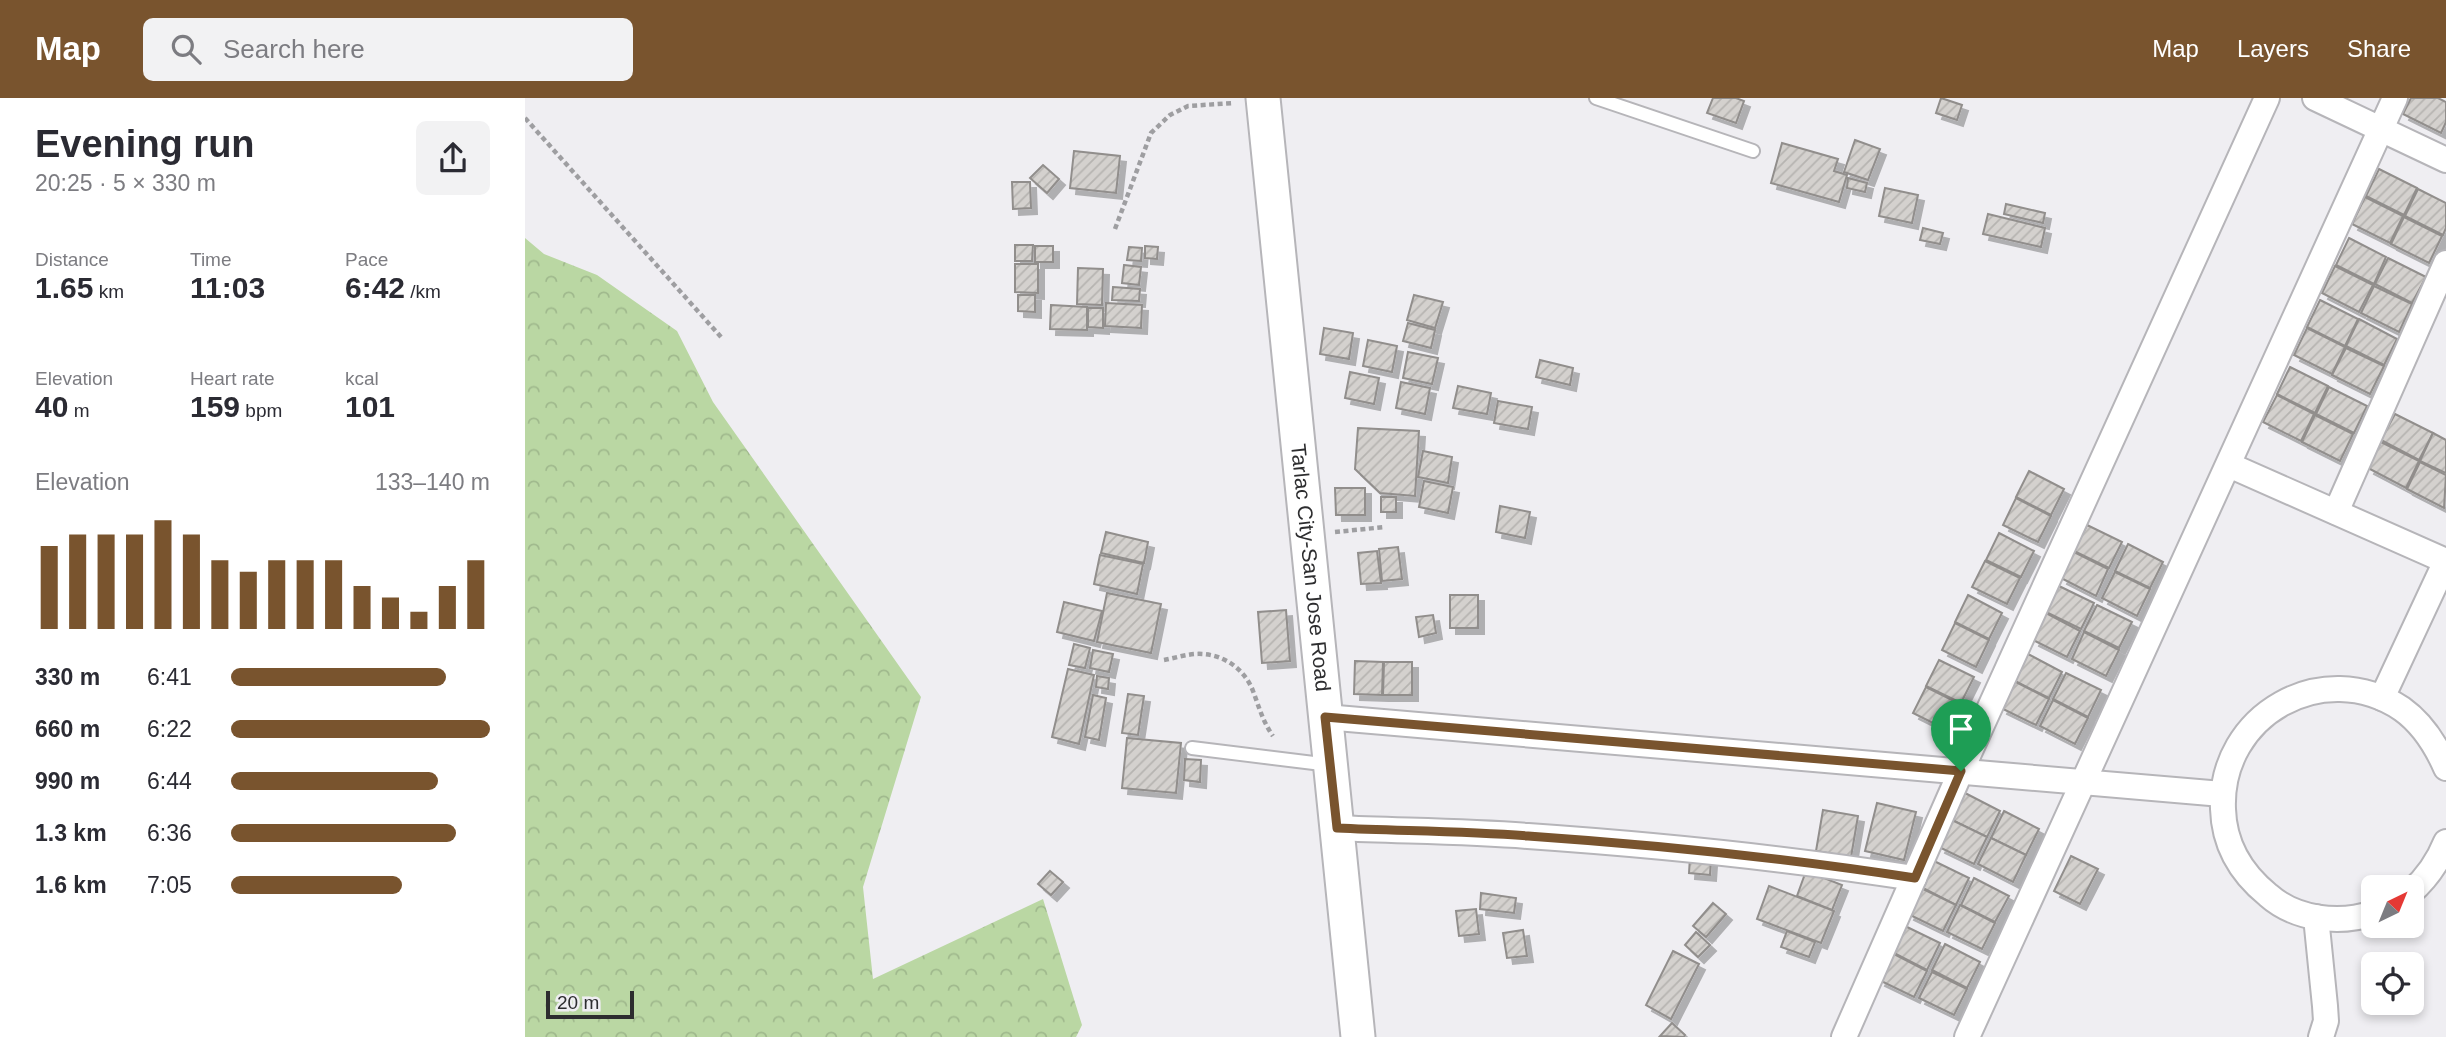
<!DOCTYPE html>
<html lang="en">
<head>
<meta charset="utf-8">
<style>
  :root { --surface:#fff; --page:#f2f2f3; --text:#2b2b33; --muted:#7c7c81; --accent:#79542e }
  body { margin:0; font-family:Helvetica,sans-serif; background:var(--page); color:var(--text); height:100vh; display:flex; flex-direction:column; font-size:26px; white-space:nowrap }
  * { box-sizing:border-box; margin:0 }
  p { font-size:23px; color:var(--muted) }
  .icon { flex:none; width:38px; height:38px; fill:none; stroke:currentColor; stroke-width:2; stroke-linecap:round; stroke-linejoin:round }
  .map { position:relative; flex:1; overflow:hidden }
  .drawer { display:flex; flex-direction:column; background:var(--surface); width:525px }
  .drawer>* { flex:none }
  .needle { width:46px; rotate:43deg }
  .tools { position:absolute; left:1836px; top:777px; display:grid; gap:14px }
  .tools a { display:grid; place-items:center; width:63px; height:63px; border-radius:10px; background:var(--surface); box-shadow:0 4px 10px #0003; font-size:35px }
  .scale { position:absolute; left:21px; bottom:18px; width:88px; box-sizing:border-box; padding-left:7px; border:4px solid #2d2d2f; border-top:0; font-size:19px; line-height:24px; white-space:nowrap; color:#2d2d2f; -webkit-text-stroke:5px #efeef2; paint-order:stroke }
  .pin { position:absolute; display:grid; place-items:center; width:60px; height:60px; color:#fff; margin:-72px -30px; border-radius:50% 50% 50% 0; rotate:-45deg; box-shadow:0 0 7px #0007 }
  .pin .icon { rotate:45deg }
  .round { display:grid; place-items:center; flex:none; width:74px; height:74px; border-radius:10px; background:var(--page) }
  .overview { display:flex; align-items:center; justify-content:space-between; height:119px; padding:0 35px }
  h1 { font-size:38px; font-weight:600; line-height:52px }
  .metrics { display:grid; grid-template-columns:repeat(3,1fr); gap:10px; height:119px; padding:7px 35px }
  .metrics div { display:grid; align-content:center }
  .metrics b { font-size:30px; font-weight:600 }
  .metrics small { font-size:19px; font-weight:400 }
  .metrics p { font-size:19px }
  .chart { height:196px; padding:14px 35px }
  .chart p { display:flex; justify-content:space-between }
  .chart svg { width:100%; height:126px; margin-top:7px; stroke:var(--accent); stroke-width:6 }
  ul { padding:0 35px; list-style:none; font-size:23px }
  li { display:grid; grid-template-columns:112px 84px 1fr; align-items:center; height:52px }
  li i { height:18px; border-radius:9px; background:var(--accent) }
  header { display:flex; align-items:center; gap:42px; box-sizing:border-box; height:98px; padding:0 35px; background:var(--accent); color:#fff }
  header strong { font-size:33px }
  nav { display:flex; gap:38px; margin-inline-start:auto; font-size:24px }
  .search { width:490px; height:63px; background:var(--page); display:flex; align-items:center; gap:18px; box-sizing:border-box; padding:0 24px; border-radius:10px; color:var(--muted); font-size:26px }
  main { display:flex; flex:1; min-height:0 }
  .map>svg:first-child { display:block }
  .forest { fill:url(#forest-crowns) }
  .building { fill:url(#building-hatch); stroke:#918e8c; stroke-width:2; filter:url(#shadow) }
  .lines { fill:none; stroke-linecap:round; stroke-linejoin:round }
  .service-casing { stroke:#b6b5b9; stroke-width:16 }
  .minor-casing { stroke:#b6b5b9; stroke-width:28 }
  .secondary-casing { stroke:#b6b5b9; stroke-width:37 }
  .path { stroke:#9e9ea1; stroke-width:4.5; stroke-dasharray:5 3.5; stroke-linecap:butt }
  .service { stroke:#fff; stroke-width:12 }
  .minor { stroke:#fff; stroke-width:24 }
  .secondary { stroke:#fff; stroke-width:33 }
  .route-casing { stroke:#fff; stroke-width:14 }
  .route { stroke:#79542e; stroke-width:9 }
  .labels { text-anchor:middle; stroke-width:5; stroke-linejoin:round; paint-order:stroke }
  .street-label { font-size:21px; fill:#2d2d2f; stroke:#efeef2 }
</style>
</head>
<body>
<header>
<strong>Map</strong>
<div class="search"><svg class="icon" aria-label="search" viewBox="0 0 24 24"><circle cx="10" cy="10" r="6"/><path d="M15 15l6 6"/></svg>Search here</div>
<nav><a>Map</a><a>Layers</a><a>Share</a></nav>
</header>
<main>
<section class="drawer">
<div class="overview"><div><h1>Evening run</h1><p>20:25 · 5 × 330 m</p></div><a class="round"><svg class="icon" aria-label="share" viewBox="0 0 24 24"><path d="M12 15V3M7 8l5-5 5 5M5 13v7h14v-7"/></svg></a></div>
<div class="metrics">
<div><p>Distance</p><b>1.65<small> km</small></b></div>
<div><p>Time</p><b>11:03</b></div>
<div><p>Pace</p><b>6:42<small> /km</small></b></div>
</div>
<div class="metrics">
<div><p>Elevation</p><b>40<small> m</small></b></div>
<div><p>Heart rate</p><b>159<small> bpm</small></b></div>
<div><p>kcal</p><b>101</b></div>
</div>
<div class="chart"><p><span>Elevation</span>133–140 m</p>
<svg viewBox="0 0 160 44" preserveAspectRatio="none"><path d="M5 44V15M15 44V11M25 44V11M35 44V11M45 44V6M55 44V11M65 44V20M75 44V24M85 44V20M95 44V20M105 44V20M115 44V29M125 44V33M135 44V38M145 44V29M155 44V20"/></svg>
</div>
<ul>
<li><b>330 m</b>6:41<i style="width:83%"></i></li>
<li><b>660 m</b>6:22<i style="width:100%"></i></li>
<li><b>990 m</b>6:44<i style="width:80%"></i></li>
<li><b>1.3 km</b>6:36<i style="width:87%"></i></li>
<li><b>1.6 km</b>7:05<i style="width:66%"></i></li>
</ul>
</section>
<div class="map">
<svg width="1921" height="939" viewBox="0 0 1921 939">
  <defs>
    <pattern id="forest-crowns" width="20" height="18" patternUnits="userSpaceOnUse" patternTransform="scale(1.75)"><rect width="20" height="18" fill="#bad7a3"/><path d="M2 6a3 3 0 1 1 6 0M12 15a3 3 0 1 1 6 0" fill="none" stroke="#a0b98d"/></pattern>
    <pattern id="building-hatch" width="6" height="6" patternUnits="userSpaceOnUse" patternTransform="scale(1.75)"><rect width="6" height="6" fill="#d4d1ce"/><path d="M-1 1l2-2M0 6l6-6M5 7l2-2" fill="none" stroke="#b6b4b1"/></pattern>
    <filter id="shadow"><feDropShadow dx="6" dy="6" stdDeviation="0" flood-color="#0004"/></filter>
  </defs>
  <rect width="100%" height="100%" fill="#efeef2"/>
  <path class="forest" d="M0 140 19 156 72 177 152 233 188 304 396 599 338 789 348 881 518 801 557 927 551 939H0Z"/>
  <g class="building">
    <path d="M1188 0H1211L1219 3 1211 25 1182 15Z"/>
    <path d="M1416 0 1437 7 1432 22 1411 15Z"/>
    <path d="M1886 0H1913L1921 4V24L1916 35 1878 16Z"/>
    <path d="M1330 42 1355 51 1343 82 1319 74Z"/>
    <path d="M1257 45 1313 61 1309 73 1322 77 1314 104 1246 85Z"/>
    <path d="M549 53 595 58 591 95 545 90Z"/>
    <path d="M518 67 534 81 522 95 505 80Z"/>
    <path d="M1854 71 1892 90 1879 117 1841 98Z"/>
    <path d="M1323 80 1342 85 1340 94 1322 90Z"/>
    <path d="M487 84H505L506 110 488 111Z"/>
    <path d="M1360 90 1393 97 1387 125 1354 118Z"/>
    <path d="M1893 91 1921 105V130L1918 137 1880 118Z"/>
    <path d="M1840 99 1878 118 1865 145 1827 126Z"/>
    <path d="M1481 106 1520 115 1518 125 1479 116Z"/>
    <path d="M1463 116 1520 130 1516 149 1458 136Z"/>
    <path d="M1879 119 1917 138 1904 165 1866 146Z"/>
    <path d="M1398 130 1418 135 1415 146 1395 142Z"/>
    <path d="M1824 140 1861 159 1849 186 1811 167Z"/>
    <path d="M490 147H508L507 163H490Z"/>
    <rect x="510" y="148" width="18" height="16"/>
    <path d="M620 148 633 149 632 161 620 160Z"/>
    <path d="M604 149 617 150 616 163 602 162Z"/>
    <path d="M1863 160 1901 179 1887 205 1850 186Z"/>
    <path d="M490 166H513V195L490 194Z"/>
    <path d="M599 167 616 169 614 187 597 185Z"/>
    <path d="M1810 168 1848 187 1834 214 1797 195Z"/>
    <path d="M553 170 578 171 577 207 552 206Z"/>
    <path d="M1849 188 1887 206 1874 234 1836 215Z"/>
    <path d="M588 189 615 191 614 203 587 202Z"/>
    <path d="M493 197H510V214L493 213Z"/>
    <path d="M889 197 918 204 910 230 882 222Z"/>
    <path d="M1795 202 1833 221 1820 248 1782 229Z"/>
    <path d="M581 205 617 207 616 230 580 228Z"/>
    <path d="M526 207 562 209V232L525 231Z"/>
    <path d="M563 210H578V230L563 229Z"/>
    <path d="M1834 221 1872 241 1859 267 1821 248Z"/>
    <path d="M883 225 910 232 906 250 878 243Z"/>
    <path d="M799 230 828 235 824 261 795 256Z"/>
    <path d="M1782 230 1820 249 1807 276 1769 257Z"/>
    <path d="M843 242 872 248 867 274 838 268Z"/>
    <path d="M1821 250 1859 268 1845 296 1807 277Z"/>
    <path d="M883 254 913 260 907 286 878 280Z"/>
    <path d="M1015 262 1048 270 1045 287 1011 279Z"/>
    <path d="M1765 269 1803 288 1790 315 1752 296Z"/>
    <path d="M825 274 854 280 849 306 820 300Z"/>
    <path d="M876 284 905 290 900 316 871 310Z"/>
    <path d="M933 288 966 295 962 316 928 310Z"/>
    <path d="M1804 289 1842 308 1829 335 1791 316Z"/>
    <path d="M1752 297 1789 316 1776 343 1738 324Z"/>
    <path d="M973 303 1007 309 1003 331 969 325Z"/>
    <path d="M1870 316 1908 335 1894 362 1856 342Z"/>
    <path d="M1790 317 1828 336 1815 363 1777 344Z"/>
    <path d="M833 330 894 333 890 398 855 395 830 371Z"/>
    <path d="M1908 335 1921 342V375L1895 363Z"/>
    <path d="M1856 344 1894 363 1881 390 1843 370Z"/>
    <path d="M898 353 927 359 923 385 893 379Z"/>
    <path d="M1895 364 1921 377 1919 410 1882 391Z"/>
    <path d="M1504 373 1539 391 1526 417 1491 399Z"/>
    <path d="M899 383 928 389 923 415 894 409Z"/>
    <path d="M810 390H840V417H811Z"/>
    <rect x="856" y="399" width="15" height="15"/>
    <path d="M1491 400 1526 418 1513 444 1478 427Z"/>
    <path d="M975 408 1005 414 1000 440 971 434Z"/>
    <path d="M1562 427 1597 444 1584 470 1549 453Z"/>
    <path d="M581 434 623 444 619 465 576 455Z"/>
    <path d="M1474 435 1509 453 1496 479 1461 462Z"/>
    <path d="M1603 446 1638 464 1625 490 1590 473Z"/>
    <path d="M873 449 877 481 857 483 854 451Z"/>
    <path d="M852 453 856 485 836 486 833 455Z"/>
    <path d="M1549 454 1583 471 1571 498 1536 480Z"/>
    <path d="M575 457 618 466 612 496 569 486Z"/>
    <path d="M1460 463 1495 480 1482 506 1447 489Z"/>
    <path d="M1590 474 1625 491 1612 518 1577 500Z"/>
    <path d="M1534 488 1569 505 1556 531 1521 514Z"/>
    <path d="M582 495 636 506 626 555 572 544Z"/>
    <rect x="925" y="497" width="28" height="33"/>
    <path d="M1443 497 1477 515 1464 541 1430 524Z"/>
    <path d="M539 504 577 513 569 543 532 534Z"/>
    <path d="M1572 507 1607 524 1594 550 1559 533Z"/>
    <path d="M761 512 765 563 737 565 733 514Z"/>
    <path d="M1521 515 1555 533 1542 559 1508 542Z"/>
    <path d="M908 517 911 535 894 539 891 519Z"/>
    <path d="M1430 525 1464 542 1451 569 1417 552Z"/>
    <path d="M1559 534 1594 552 1581 578 1547 561Z"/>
    <path d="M549 546 565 550 560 570 544 567Z"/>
    <path d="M568 552 588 556 584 574 565 570Z"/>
    <path d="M1503 556 1537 574 1524 600 1490 583Z"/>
    <path d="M1414 562 1449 579 1436 605 1401 588Z"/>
    <path d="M830 563 858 564 857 597 829 596Z"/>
    <path d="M859 564H887V597H858Z"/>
    <path d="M543 571 569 577 554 646 527 639Z"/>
    <path d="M1541 575 1576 592 1563 619 1528 601Z"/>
    <path d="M572 578 584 580 583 591 571 589Z"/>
    <path d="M1489 583 1524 601 1511 627 1476 610Z"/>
    <path d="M1401 589 1435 606 1422 632 1388 615Z"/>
    <path d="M603 596 619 598 613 637 597 635Z"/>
    <path d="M568 597 581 600 574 642 560 639Z"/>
    <path d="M1528 602 1563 620 1550 646 1515 628Z"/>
    <path d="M602 640 656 645 651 695 597 690Z"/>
    <path d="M660 661 676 662 675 684 659 682Z"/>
    <path d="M1440 695 1475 713 1462 739 1427 722Z"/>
    <path d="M1352 705 1391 714 1379 762 1340 753Z"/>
    <path d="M1298 712 1333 718 1326 759 1291 753Z"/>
    <path d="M1479 713 1514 731 1501 757 1466 740Z"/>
    <path d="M1427 722 1462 739 1449 766 1414 749Z"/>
    <path d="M1466 740 1501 757 1488 784 1453 766Z"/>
    <path d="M1546 758 1573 771 1555 806 1529 793Z"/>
    <path d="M1165 759 1186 762 1185 777 1164 775Z"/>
    <path d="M1409 763 1444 780 1431 807 1396 789Z"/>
    <path d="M525 773 538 784 526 797 513 786Z"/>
    <path d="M1281 773 1317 787 1307 812 1272 798Z"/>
    <path d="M1449 780 1484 798 1470 824 1436 807Z"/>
    <path d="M1244 788 1309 813 1296 845 1232 821Z"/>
    <path d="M1396 790 1431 807 1418 833 1383 816Z"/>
    <path d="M956 795 991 800 989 815 955 811Z"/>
    <path d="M1188 805 1201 816 1181 839 1168 828Z"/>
    <path d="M1435 807 1470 825 1457 851 1422 834Z"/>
    <path d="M951 811 954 836 934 838 931 813Z"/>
    <path d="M1380 828 1415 845 1402 872 1367 854Z"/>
    <path d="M998 832 1002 858 982 860 978 835Z"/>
    <path d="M1262 833 1290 844 1284 859 1256 849Z"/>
    <path d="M1171 834 1185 847 1173 859 1160 847Z"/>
    <path d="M1420 846 1455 864 1442 890 1407 872Z"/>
    <path d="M1148 853 1174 866 1146 921 1121 907Z"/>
    <path d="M1367 855 1402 873 1389 899 1354 882Z"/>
    <path d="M1407 874 1442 891 1429 917 1394 900Z"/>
    <path d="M1147 925 1160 937 1159 939 1135 938Z"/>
  </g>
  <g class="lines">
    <defs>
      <g id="service">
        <path d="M1071 0 1228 53"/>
        <path d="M667 650 805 667"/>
      </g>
      <g id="minor">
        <path d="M1790 0 1921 62"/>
        <path d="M1704 367 1921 463"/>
        <path d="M1811 414 1921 165"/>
        <path d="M1857 600 1921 463"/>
        <path d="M800 619 1697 696"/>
        <path d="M812 730C876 733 940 733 1003 738 1133 747 1261 760 1389 780"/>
        <path d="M1886 794C1903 779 1913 764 1921 744"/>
        <path d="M1848 815C1814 827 1770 821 1743 797 1716 775 1699 746 1698 711 1694 617 1798 558 1877 611 1898 626 1911 647 1921 670"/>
        <path d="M1791 819 1800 908 1801 923 1796 939"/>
        <path d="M1319 939 1436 673 1742 0"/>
        <path d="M1442 939 1870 0"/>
      </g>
      <g id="secondary">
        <path id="s1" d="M738 0 833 939"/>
      </g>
    </defs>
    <use href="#service" class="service-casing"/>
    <use href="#minor" class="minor-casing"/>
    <use href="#secondary" class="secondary-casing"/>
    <g class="path">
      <path d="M0 20 196 239"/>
      <path d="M590 131 626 35 645 17 663 8 709 5"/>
      <path d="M810 434 860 429"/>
      <path d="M639 562C650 560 665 555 677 556 700 557 720 572 728 593 734 609 738 624 748 638"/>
    </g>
    <use href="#service" class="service"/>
    <use href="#minor" class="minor"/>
    <use href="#secondary" class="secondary"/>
  </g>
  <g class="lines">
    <defs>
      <path id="route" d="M800 619 1436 673 1390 780C1261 760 1133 747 1003 738 940 733 876 733 812 730Z"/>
    </defs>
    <use href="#route" class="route-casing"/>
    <use href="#route" class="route"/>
  </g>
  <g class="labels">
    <g class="street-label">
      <text dy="7" stroke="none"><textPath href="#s1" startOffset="472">Tarlac City-San Jose Road</textPath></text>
    </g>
  </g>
</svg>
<div class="tools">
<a><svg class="needle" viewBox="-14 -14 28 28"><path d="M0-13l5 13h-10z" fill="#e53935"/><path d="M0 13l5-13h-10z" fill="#7c7c81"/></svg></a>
<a><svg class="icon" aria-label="locate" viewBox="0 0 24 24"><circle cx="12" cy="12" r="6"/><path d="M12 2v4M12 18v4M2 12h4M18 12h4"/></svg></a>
</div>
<div class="scale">20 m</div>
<div class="pin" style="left:1436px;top:673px;background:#1e9e55"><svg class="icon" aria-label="arrive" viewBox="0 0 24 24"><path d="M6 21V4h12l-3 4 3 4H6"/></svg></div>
</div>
</main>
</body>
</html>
